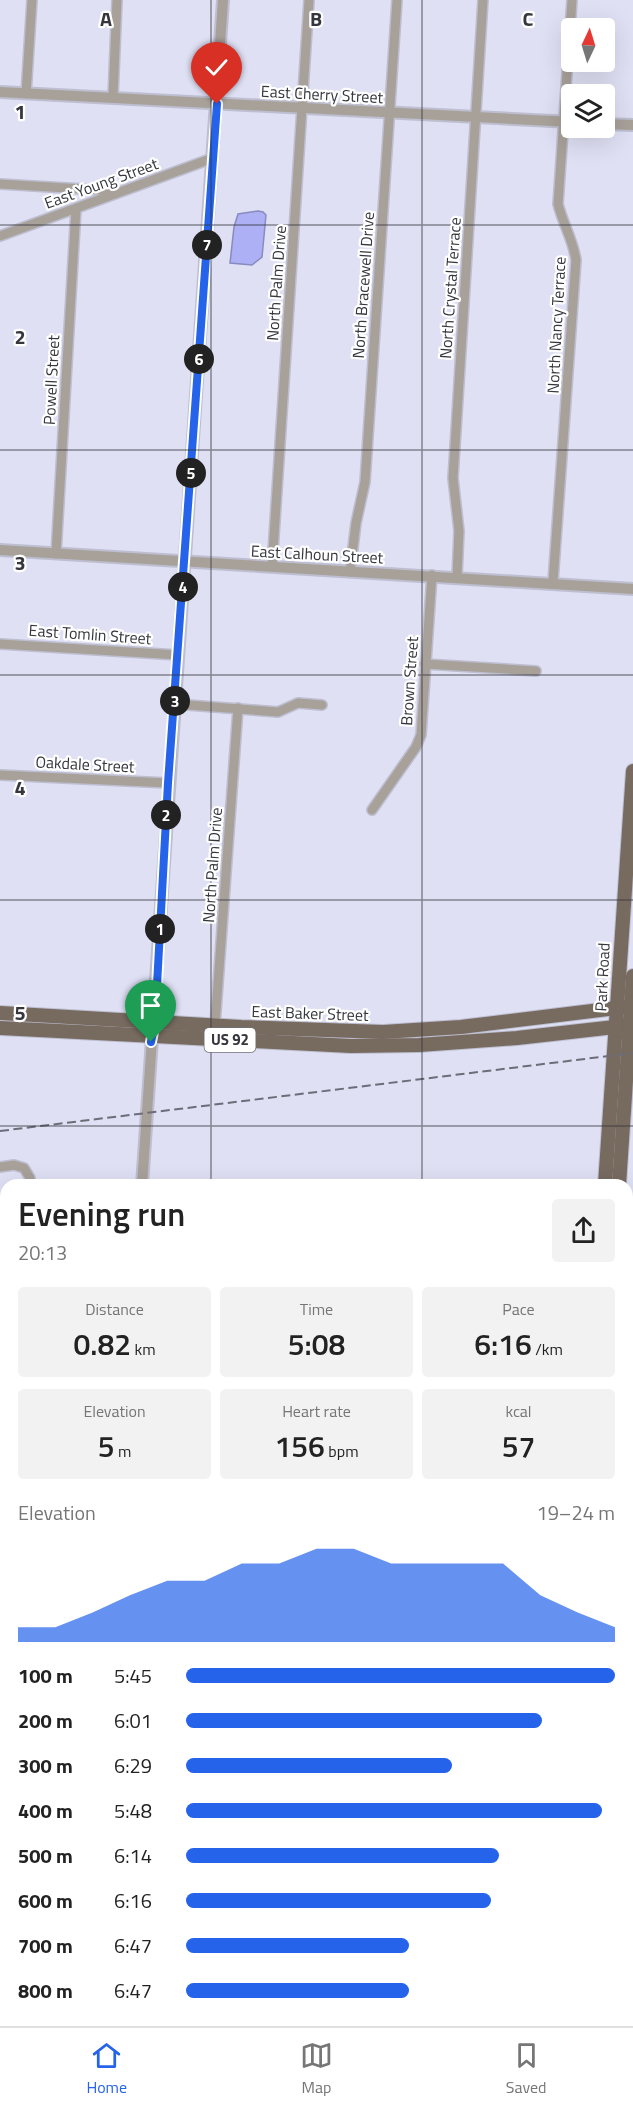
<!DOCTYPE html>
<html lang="en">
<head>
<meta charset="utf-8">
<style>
  :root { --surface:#fff; --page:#f2f2f2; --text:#222; --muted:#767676; --line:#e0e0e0; --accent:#2563eb }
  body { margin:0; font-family:"Titillium Web",sans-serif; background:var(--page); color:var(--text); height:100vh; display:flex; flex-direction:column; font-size:22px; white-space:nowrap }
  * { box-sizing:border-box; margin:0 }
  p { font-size:20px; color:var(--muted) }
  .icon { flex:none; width:33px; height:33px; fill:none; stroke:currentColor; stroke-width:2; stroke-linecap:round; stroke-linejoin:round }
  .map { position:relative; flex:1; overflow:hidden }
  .sheet { position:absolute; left:0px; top:1179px; width:633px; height:848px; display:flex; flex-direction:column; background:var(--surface); border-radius:18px 18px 0 0; box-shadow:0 6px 24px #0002 }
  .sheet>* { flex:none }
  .needle { width:39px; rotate:4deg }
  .controls { position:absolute; left:561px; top:18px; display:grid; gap:12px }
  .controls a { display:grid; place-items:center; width:54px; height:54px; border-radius:6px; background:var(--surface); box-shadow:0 6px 24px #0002; font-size:30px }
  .pin { position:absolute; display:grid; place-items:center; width:51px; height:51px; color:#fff; margin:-62px -26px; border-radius:50% 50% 50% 0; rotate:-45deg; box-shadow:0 0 6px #0007 }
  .pin .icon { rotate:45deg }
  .km { position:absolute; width:30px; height:30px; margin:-15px; border-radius:50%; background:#222; color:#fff; font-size:16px; line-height:30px; text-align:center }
  .round { display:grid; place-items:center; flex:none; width:63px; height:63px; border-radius:6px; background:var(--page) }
  .head { display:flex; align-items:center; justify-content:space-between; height:102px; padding:0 18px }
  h1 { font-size:33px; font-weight:600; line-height:45px }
  .figures { display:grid; grid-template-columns:repeat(3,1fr); gap:9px; height:102px; padding:6px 18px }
  .figures div { display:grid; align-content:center; border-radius:6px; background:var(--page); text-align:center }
  .figures b { font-size:30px; font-weight:600 }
  .figures small { font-size:16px; font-weight:400 }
  .figures p { font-size:16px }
  .chart { height:168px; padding:12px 18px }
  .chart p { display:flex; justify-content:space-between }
  .chart svg { width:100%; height:108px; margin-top:6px; fill:var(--accent); opacity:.7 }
  ul { padding:0 18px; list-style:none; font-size:20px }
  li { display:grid; grid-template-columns:96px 72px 1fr; align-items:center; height:45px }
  li i { height:15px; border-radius:8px; background:var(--accent) }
  .menu { display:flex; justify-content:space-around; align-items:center; height:84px; border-top:2px solid var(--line); background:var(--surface); font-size:16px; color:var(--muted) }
  .menu a { display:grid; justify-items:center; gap:3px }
  .menu .on { color:var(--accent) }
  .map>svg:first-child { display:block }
  .water { fill:#adb0f5; stroke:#898bbe; stroke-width:1.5 }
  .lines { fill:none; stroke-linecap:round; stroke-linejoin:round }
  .minor-casing { stroke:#bdbed0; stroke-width:12 }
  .tertiary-casing { stroke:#bdbed0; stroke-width:14 }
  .primary-casing { stroke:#bdbed0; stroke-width:16 }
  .minor { stroke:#a8a19a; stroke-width:9 }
  .tertiary { stroke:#a8a19a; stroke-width:10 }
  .primary { stroke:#776a5f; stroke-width:14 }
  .rail { stroke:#6c6d78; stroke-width:2; stroke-dasharray:9 4.5; stroke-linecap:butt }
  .route-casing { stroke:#fff; stroke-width:12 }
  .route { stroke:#2563eb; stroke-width:8 }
  .grid { fill:none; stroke:#35363e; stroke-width:1.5; stroke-opacity:0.55 }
  .labels { text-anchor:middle; stroke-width:4.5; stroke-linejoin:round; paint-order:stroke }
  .shield { fill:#fff; stroke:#727278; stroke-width:1.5 }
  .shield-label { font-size:15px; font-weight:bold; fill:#35363e }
  .street-label { font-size:16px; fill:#35363e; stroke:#fff }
  .grid-label { font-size:20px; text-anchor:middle; font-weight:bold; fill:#35363e; stroke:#fff; stroke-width:4.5; stroke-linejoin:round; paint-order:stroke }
</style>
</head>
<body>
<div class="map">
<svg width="633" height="2026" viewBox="0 0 633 2026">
  <rect width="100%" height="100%" fill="#dfe0f4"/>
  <path class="water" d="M258 211 263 212 266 215 262 257 252 265 230 263 234 227 238 214Z"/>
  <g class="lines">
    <defs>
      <g id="minor">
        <path d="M26 94 32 0"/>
        <path d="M113 98 117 0"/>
        <path d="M0 184 117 191"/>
        <path d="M0 236 213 158"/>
        <path d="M56 554 76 209"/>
        <path d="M272 567 309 0"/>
        <path d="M350 572 356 523 365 482 397 0"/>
        <path d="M457 577 459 531 453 478 483 0"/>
        <path d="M553 582 576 260C573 240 563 224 558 204L572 0"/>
        <path d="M0 644 178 655"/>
        <path d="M425 664 536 671"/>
        <path d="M175 704 278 712 298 703 322 705"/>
        <path d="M0 775 168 783"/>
        <path d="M372 810 416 747 421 735 432 575"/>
        <path d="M215 1025 238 708"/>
        <path d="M0 1167 14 1165 24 1168 30 1178V1185"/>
        <path d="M0 1251 6 1252"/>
        <path d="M0 1301H6"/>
        <path d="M0 1392H6"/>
        <path d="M627 1498 633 1499"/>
        <path d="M0 1659H6"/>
        <path d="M0 1749 6 1750"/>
        <path d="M0 1838 6 1839"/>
        <path d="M165 2020 189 2021"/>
        <path d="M123 2026V2020"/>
        <path d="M289 2026V2020"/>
        <path d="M488 2026 489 2020"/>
      </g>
      <g id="tertiary">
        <path d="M0 92 572 122"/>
        <path d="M604 124 633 125"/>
        <path d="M0 550 633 589"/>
        <path d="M142 1185 223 0"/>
        <path d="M0 1480 6 1481"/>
        <path d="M0 1572H6"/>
        <path d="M0 1938H6"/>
        <path d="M94 2026 95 2020"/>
      </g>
      <g id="primary">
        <path d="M0 1013 241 1027 383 1032 461 1027 633 1006"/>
        <path d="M0 1028 351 1046 419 1045 517 1038 633 1025"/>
        <path d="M605 1185 633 771"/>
        <path d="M619 1185 633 976"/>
        <path d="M552 2026V2020"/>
        <path d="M569 2026 571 2020"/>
      </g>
    </defs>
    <use href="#minor" class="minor-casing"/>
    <use href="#tertiary" class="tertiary-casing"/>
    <use href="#primary" class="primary-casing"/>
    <use href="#minor" class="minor"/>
    <use href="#tertiary" class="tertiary"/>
    <use href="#primary" class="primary"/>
    <path class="rail" d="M0 1131 633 1053"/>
  </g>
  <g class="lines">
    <defs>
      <path id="route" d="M151 1042 155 1022 168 783 217 104"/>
    </defs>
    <use href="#route" class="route-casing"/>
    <use href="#route" class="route"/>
  </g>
  <path class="grid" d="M211 0V1185M422 0V1185M0 225H633M0 450H633M0 675H633M0 900H633M0 1126H633M0 1351H6M627 1351H633M0 1576H6M627 1576H633M0 1801H6M627 1801H633M211 2020V2026M422 2020V2026"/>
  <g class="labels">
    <rect class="shield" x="204.5" y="1028" width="51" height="24" rx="4.5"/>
    <g class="shield-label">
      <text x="230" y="1045">US 92</text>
    </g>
    <g class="street-label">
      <text transform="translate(322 94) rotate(3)" y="6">East Cherry Street</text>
      <text transform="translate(101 183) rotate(-20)" y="6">East Young Street</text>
      <text transform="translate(276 283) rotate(-86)" y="6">North Palm Drive</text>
      <text transform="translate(363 285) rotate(-86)" y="6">North Bracewell Drive</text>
      <text transform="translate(450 288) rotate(-86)" y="6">North Crystal Terrace</text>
      <text transform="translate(556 325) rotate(-87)" y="6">North Nancy Terrace</text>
      <text transform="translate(51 380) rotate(-87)" y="6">Powell Street</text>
      <text transform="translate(317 554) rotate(3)" y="6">East Calhoun Street</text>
      <text transform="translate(90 634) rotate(4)" y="6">East Tomlin Street</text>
      <text transform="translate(409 681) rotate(-86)" y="6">Brown Street</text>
      <text transform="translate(85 764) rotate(3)" y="6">Oakdale Street</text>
      <text transform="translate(212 865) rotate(-86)" y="6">North Palm Drive</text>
      <text transform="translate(602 977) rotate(-87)" y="6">Park Road</text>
      <text transform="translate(310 1013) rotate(2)" y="6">East Baker Street</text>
    </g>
  </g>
  <g class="grid-label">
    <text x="106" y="26">A</text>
    <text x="316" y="26">B</text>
    <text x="528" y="26">C</text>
    <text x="20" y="119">1</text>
    <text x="20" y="344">2</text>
    <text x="20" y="570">3</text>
    <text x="20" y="795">4</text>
    <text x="20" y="1020">5</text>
  </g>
</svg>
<div class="controls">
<a><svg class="needle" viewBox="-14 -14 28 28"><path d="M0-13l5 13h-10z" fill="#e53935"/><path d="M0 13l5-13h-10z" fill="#767676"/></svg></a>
<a><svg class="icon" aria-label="layers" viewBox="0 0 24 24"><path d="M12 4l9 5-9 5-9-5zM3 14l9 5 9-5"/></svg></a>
</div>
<div class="pin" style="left:151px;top:1042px;background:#1e9e55"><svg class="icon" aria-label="arrive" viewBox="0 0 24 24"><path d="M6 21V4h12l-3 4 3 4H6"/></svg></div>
<div class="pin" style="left:217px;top:104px;background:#d93025"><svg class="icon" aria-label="check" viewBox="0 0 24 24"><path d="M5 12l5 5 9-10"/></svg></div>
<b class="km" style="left:160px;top:929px">1</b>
<b class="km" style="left:166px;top:815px">2</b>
<b class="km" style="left:175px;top:701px">3</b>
<b class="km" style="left:183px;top:587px">4</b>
<b class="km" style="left:191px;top:473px">5</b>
<b class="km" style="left:199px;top:359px">6</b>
<b class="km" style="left:207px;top:245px">7</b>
<section class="sheet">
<div class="head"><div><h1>Evening run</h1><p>20:13</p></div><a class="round"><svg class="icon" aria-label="share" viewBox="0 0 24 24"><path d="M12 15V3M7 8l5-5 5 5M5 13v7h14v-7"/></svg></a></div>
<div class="figures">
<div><p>Distance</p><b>0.82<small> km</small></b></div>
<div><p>Time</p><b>5:08</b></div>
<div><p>Pace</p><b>6:16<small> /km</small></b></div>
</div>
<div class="figures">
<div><p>Elevation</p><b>5<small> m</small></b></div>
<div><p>Heart rate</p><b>156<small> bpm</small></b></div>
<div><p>kcal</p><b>57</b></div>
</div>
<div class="chart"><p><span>Elevation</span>19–24 m</p>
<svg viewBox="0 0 160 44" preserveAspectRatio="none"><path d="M0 44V38L10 38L20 32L30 25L40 19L50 19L60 12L70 12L80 6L90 6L100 12L110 12L120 12L130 12L140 25L150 32L160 38V44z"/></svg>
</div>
<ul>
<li><b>100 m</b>5:45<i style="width:100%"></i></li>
<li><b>200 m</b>6:01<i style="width:83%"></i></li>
<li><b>300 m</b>6:29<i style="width:62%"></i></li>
<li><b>400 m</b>5:48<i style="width:97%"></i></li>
<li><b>500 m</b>6:14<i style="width:73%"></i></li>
<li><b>600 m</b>6:16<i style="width:71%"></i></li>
<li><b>700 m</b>6:47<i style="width:52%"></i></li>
<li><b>800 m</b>6:47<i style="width:52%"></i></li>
</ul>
</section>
</div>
<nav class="menu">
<a class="on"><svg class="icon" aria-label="home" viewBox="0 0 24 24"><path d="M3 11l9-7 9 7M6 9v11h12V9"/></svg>Home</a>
<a><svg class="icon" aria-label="map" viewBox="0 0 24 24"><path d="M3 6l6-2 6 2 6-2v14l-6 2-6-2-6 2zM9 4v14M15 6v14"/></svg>Map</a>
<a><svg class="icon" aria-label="saved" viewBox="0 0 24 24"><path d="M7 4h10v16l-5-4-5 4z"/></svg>Saved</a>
</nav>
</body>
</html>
